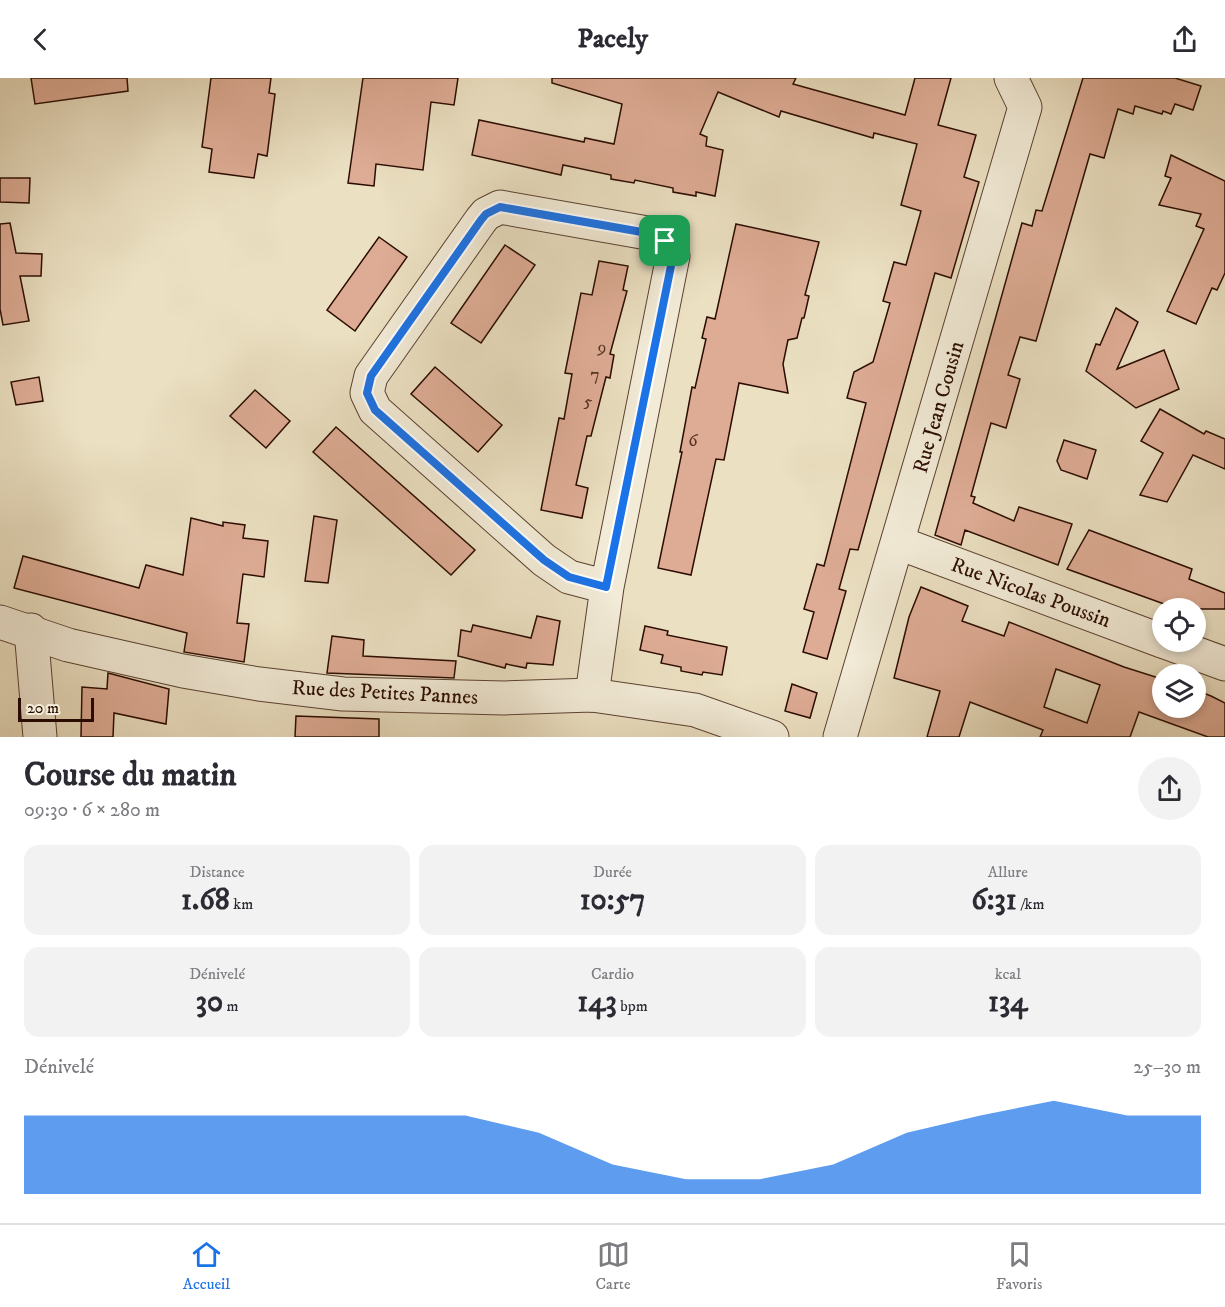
<!DOCTYPE html>
<html lang="fr">
<head>
<meta charset="utf-8">
<style>
  :root { --surface:#fff; --page:#f2f2f3; --text:#2b2b33; --muted:#7c7c81; --line:#e1e1e2; --accent:#1a73e8 }
  body { margin:0; font-family:"IM FELL DW Pica",serif; background:var(--page); color:var(--text); height:100vh; display:flex; flex-direction:column; font-size:22px; white-space:nowrap }
  * { box-sizing:border-box; margin:0 }
  p { font-size:20px; color:var(--muted) }
  .icon { flex:none; width:33px; height:33px; fill:none; stroke:currentColor; stroke-width:2; stroke-linecap:round; stroke-linejoin:round }
  .map { position:relative; height:659px; overflow:hidden }
  .sheet { display:flex; flex-direction:column; background:var(--surface); flex:1 }
  .sheet>* { flex:none }
  .tools { position:absolute; left:1152px; top:520px; display:grid; gap:12px }
  .tools a { display:grid; place-items:center; width:54px; height:54px; border-radius:50%; background:var(--surface); box-shadow:0 3px 9px #0003; font-size:30px }
  .scale { position:absolute; left:18px; bottom:15px; width:76px; box-sizing:border-box; padding-left:6px; border:3px solid #2b0c00; border-top:0; font-size:16px; line-height:21px; white-space:nowrap; color:#2b0c00; -webkit-text-stroke:4px #f2ebd7; paint-order:stroke }
  .pin { position:absolute; display:grid; place-items:center; width:51px; height:51px; color:#fff; margin:-26px; border-radius:12px; box-shadow:0 3px 9px #0006 }
  .round { display:grid; place-items:center; flex:none; width:63px; height:63px; border-radius:32px; background:var(--page) }
  .head { display:flex; align-items:center; justify-content:space-between; height:102px; padding:0 24px }
  h1 { font-size:33px; font-weight:700; line-height:45px }
  .figures { display:grid; grid-template-columns:repeat(3,1fr); gap:9px; height:102px; padding:6px 24px }
  .figures div { display:grid; align-content:center; border-radius:15px; background:var(--page); text-align:center }
  .figures b { font-size:30px; font-weight:700 }
  .figures small { font-size:16px; font-weight:400 }
  .figures p { font-size:16px }
  .chart { height:168px; padding:12px 24px }
  .chart p { display:flex; justify-content:space-between }
  .chart svg { width:100%; height:108px; margin-top:6px; fill:var(--accent); opacity:.7 }
  header { display:flex; justify-content:space-between; align-items:center; height:78px; padding:0 24px; background:var(--surface); font-size:27px; font-weight:700 }
  .tab-bar { display:flex; justify-content:space-around; align-items:center; height:84px; border-top:2px solid var(--line); background:var(--surface); font-size:16px; color:var(--muted) }
  .tab-bar a { display:grid; justify-items:center; gap:3px }
  .tab-bar .on { color:var(--accent) }
  .map>svg:first-child { display:block }
  .building { fill:#deac95; stroke:#2b0c00; stroke-width:1.5; fill-rule:evenodd }
  .lines { fill:none; stroke-linecap:round; stroke-linejoin:round }
  .minor-casing { stroke:#5b4130; stroke-width:35 }
  .minor { stroke:#f2ebd7; stroke-width:33 }
  .route-casing { stroke:#fff; stroke-width:12 }
  .route { stroke:#1a73e8; stroke-width:8 }
  .labels { text-anchor:middle; stroke-width:4.5; stroke-linejoin:round; paint-order:stroke }
  .number-label { font-size:18px; fill:#583425 }
  .street-label { font-size:21px; fill:#2b0c00; stroke:#f2ebd7 }
</style>
</head>
<body>
<header><svg class="icon" aria-label="back" viewBox="0 0 24 24"><path d="M15 5l-7 7 7 7"/></svg>Pacely<svg class="icon" aria-label="share" viewBox="0 0 24 24"><path d="M12 15V3M7 8l5-5 5 5M5 13v7h14v-7"/></svg></header>
<div class="map">
<svg width="1225" height="659" viewBox="0 0 1225 659">
  <rect width="100%" height="100%" fill="#ebe0c2"/>
  <filter id="stains"><feTurbulence type="fractalNoise" baseFrequency=".00333" numOctaves="4"/><feColorMatrix values="0 0 0 0 .2 0 0 0 0 .09 0 0 0 0 .02 0 0 0 .5 -.17"/></filter>
  <radialGradient id="worn" r=".72"><stop offset=".6" stop-color="#630" stop-opacity="0"/><stop offset="1" stop-color="#630" stop-opacity=".3"/></radialGradient>
  <g class="building">
    <path d="M31 0H127L128 13 35 26Z"/>
    <path d="M211 0H271L269 15 275 16 267 78 258 76 254 100 209 94 212 71 202 69Z"/>
    <path d="M363 0H458L454 27 431 24 423 92 376 86 374 108 348 105Z"/>
    <path d="M552 0H796L793 6 905 37 915 0H951L938 47 976 57 964 99 979 104 951 200 935 195 858 472 850 471 839 511 846 513 827 581 803 574 814 534 804 531 817 486 824 488 866 325 847 320 854 294 873 284 890 225 883 223 894 184 906 187 921 133 901 127 917 66 874 55 873 60 781 33 779 39 718 14 700 56 707 59 706 68 723 72 715 118 696 114V118L673 114V110L635 102 634 105 611 101V97L563 87 561 97 472 77 479 42 584 64 585 60 614 66 622 26 552 5Z"/>
    <path d="M1083 0H1175L1201 8 1193 32 1175 26 1171 36 1163 33 1162 36 1135 28 1133 36 1118 31 1104 80 1090 76 1036 263 1020 259 1008 297 1020 301 1006 350 991 345 971 418 975 419 973 425 1014 443 1019 429 1072 446 1058 487 965 452 961 467 935 457 1022 145 1032 148 1036 132 1042 133Z"/>
    <path d="M1171 77 1225 103V195L1217 212 1212 210 1196 246 1167 233 1204 151 1196 148 1201 136 1159 127 1171 100 1165 98Z"/>
    <path d="M0 100H30L29 125 0 124Z"/>
    <path d="M10 145 16 175 42 176 41 198H20L29 243 3 247 0 231V146Z"/>
    <path d="M736 146 819 164 805 217 809 218 804 240H802L797 260 788 262 783 286 788 315 739 305 724 382 716 381 691 497 658 490 682 374H680L692 309 695 310 706 261 702 260 707 239 715 241Z"/>
    <path d="M379 159 407 179 355 253 327 232Z"/>
    <path d="M505 167 535 187 481 265 451 245Z"/>
    <path d="M599 183 628 188 623 212 627 213 610 276 614 277 610 300 606 299 591 358H587L576 407 588 410 582 440 541 432 559 340 564 341 572 296 565 295 581 215 592 217Z"/>
    <path d="M1116 230 1138 244 1117 291 1164 272 1179 311 1136 330 1086 293 1096 266 1100 267Z"/>
    <path d="M435 289 502 347 478 374 411 316Z"/>
    <path d="M39 299 43 323 16 327 11 304Z"/>
    <path d="M255 312 290 343 266 370 230 338Z"/>
    <path d="M1160 331 1204 356 1206 353 1225 361V391L1193 377 1167 424 1140 417 1163 375 1141 363Z"/>
    <path d="M336 349 475 472 451 497 313 374Z"/>
    <path d="M1064 362 1096 372 1087 401 1061 392 1057 383Z"/>
    <path d="M314 438 337 442 328 505 305 503Z"/>
    <path d="M191 440 223 448V444L245 447 243 460 268 463 264 499 243 496 237 545 249 546 244 584 184 574 187 555 14 510 23 478 139 510 146 487 183 497Z"/>
    <path d="M1089 452 1192 491 1189 501 1225 515V531H1178L1067 491Z"/>
    <path d="M921 509 968 528 962 543 1004 558 1009 544 1124 589 1162 601V630H1196V612L1211 618 1225 625V659H1208L1139 634 1130 659H1040L1043 652 970 624 959 659H927L940 613 894 600 909 539ZM1056 591 1100 607 1087 645 1044 629Z"/>
    <path d="M537 538 560 543 553 587 527 585 526 590 506 586 505 590 458 578 461 552 471 554 473 547 531 560Z"/>
    <path d="M645 548 668 553 667 557 727 569 722 597 703 594 702 597 681 593V589L661 585 663 577 640 572Z"/>
    <path d="M332 558 364 562 363 578 456 583 454 600 327 595Z"/>
    <path d="M108 595 169 611 166 646 114 635 113 659H81L82 609 107 611Z"/>
    <path d="M792 606 817 615 810 640 785 633Z"/>
    <path d="M296 638 379 641V659H295Z"/>
  </g>
  <g class="lines">
    <defs>
      <g id="minor">
        <path d="M899 465 1162 563"/>
        <path d="M0 544 68 567 183 593 259 606 343 616 504 620 592 617 695 632 772 659"/>
        <path d="M31 552 40 659"/>
        <path d="M1165 564 1225 586"/>
        <path d="M592 617 607 509 673 178 665 163 653 156 500 129 486 136 481 142 371 298 367 315 375 332 544 482 569 499 607 509"/>
        <path d="M840 659 1025 29 1011 0"/>
      </g>
    </defs>
    <use href="#minor" class="minor-casing"/>
    <use href="#minor" class="minor"/>
  </g>
  <g class="lines">
    <defs>
      <path id="route" d="M500 129 653 156 665 163 673 178 606 509 569 499 544 482 375 332 367 315 371 298 481 142 486 136Z"/>
    </defs>
    <use href="#route" class="route-casing"/>
    <use href="#route" class="route"/>
  </g>
  <g class="labels">
    <g class="number-label">
      <text x="602" y="275">9</text>
      <text x="595" y="302">7</text>
      <text x="588" y="329">5</text>
      <text x="693" y="368">6</text>
    </g>
    <g class="street-label">
      <text transform="translate(938 329) rotate(-74)" y="7">Rue Jean Cousin</text>
      <text transform="translate(1031 514) rotate(20)" y="7">Rue Nicolas Poussin</text>
      <text transform="translate(385 614) rotate(3)" y="7">Rue des Petites Pannes</text>
    </g>
  </g>
  <rect width="100%" height="100%" filter="url(#stains)"/>
  <rect width="100%" height="100%" fill="url(#worn)"/>
</svg>
<div class="tools">
<a><svg class="icon" aria-label="locate" viewBox="0 0 24 24"><circle cx="12" cy="12" r="6"/><path d="M12 2v4M12 18v4M2 12h4M18 12h4"/></svg></a>
<a><svg class="icon" aria-label="layers" viewBox="0 0 24 24"><path d="M12 4l9 5-9 5-9-5zM3 14l9 5 9-5"/></svg></a>
</div>
<div class="scale">20 m</div>
<div class="pin" style="left:665px;top:163px;background:#1e9e55"><svg class="icon" aria-label="arrive" viewBox="0 0 24 24"><path d="M6 21V4h12l-3 4 3 4H6"/></svg></div>
</div>
<section class="sheet">
<div class="head"><div><h1>Course du matin</h1><p>09:30 · 6 × 280 m</p></div><a class="round"><svg class="icon" aria-label="share" viewBox="0 0 24 24"><path d="M12 15V3M7 8l5-5 5 5M5 13v7h14v-7"/></svg></a></div>
<div class="figures">
<div><p>Distance</p><b>1.68<small> km</small></b></div>
<div><p>Durée</p><b>10:57</b></div>
<div><p>Allure</p><b>6:31<small> /km</small></b></div>
</div>
<div class="figures">
<div><p>Dénivelé</p><b>30<small> m</small></b></div>
<div><p>Cardio</p><b>143<small> bpm</small></b></div>
<div><p>kcal</p><b>134</b></div>
</div>
<div class="chart"><p><span>Dénivelé</span>25–30 m</p>
<svg viewBox="0 0 160 44" preserveAspectRatio="none"><path d="M0 44V12L10 12L20 12L30 12L40 12L50 12L60 12L70 19L80 32L90 38L100 38L110 32L120 19L130 12L140 6L150 12L160 12V44z"/></svg>
</div>
</section>
<nav class="tab-bar">
<a class="on"><svg class="icon" aria-label="home" viewBox="0 0 24 24"><path d="M3 11l9-7 9 7M6 9v11h12V9"/></svg>Accueil</a>
<a><svg class="icon" aria-label="map" viewBox="0 0 24 24"><path d="M3 6l6-2 6 2 6-2v14l-6 2-6-2-6 2zM9 4v14M15 6v14"/></svg>Carte</a>
<a><svg class="icon" aria-label="saved" viewBox="0 0 24 24"><path d="M7 4h10v16l-5-4-5 4z"/></svg>Favoris</a>
</nav>
</body>
</html>
